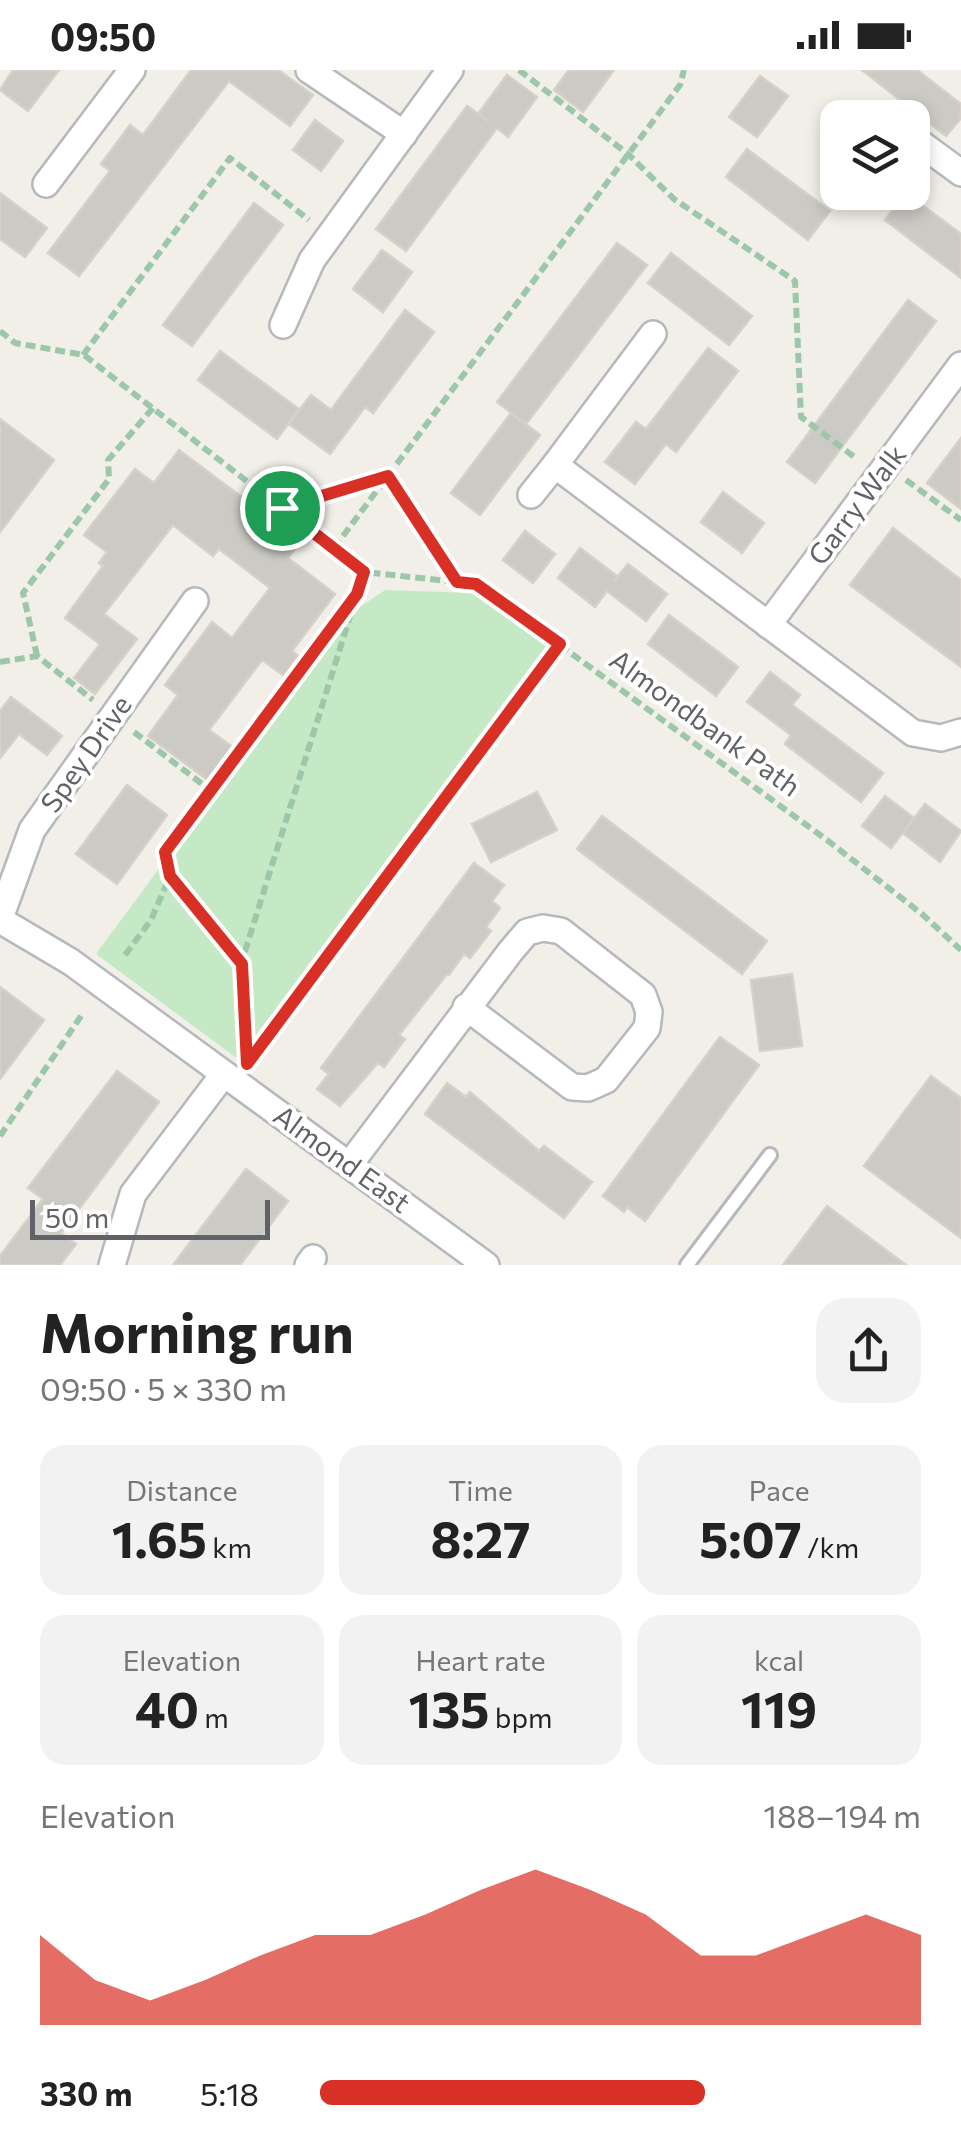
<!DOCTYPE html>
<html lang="en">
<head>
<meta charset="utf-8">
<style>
  :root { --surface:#fff; --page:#f2f2f2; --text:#222; --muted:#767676; --accent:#d93025 }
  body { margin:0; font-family:Commissioner,sans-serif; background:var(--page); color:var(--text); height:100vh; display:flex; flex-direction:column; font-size:38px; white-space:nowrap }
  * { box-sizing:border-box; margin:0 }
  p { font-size:32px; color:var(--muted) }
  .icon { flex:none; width:55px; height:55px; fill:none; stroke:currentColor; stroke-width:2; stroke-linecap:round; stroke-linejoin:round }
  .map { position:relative; height:1195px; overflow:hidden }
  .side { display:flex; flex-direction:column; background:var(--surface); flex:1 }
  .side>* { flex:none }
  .buttons { position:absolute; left:820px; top:30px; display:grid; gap:20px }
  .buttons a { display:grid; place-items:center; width:110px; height:110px; border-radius:20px; background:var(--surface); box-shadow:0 5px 15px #0003; font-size:50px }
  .scale { position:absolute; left:30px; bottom:25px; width:240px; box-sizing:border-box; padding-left:10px; border:5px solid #5f6368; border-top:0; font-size:28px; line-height:35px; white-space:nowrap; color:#5f6368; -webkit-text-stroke:8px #fff; paint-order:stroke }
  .pin { position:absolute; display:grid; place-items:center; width:85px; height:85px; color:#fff; margin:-42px; border:5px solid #fff; border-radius:50%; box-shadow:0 2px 10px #0007 }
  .round { display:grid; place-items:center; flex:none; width:105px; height:105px; border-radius:30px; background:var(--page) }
  .head { display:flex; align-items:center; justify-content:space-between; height:170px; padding:0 40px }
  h1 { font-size:55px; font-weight:700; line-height:75px }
  .stats { display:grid; grid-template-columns:repeat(3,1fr); gap:15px; height:170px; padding:10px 40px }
  .stats div { display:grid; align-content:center; border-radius:25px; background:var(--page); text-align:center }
  .stats b { font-size:50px; font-weight:700 }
  .stats small { font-size:28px; font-weight:400 }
  .stats p { font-size:28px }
  .chart { height:280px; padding:20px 40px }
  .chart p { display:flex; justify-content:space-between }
  .chart svg { width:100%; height:180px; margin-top:10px; fill:var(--accent); opacity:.7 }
  ul { padding:0 40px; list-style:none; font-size:32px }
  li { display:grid; grid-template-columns:160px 120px 1fr; align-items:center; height:75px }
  li i { height:25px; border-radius:12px; background:var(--accent) }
  .status { display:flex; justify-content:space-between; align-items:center; height:70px; padding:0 50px; background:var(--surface); direction:ltr }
  .status svg { height:28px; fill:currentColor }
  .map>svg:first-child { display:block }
  .green { fill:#c5e8c5 }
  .building { fill:#cccac5; stroke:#d6d1c6; stroke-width:2.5 }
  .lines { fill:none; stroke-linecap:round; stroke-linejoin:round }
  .lane-casing { stroke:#b5b8bc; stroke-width:18 }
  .street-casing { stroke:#b5b8bc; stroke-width:30 }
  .path { stroke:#9cc7a9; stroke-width:6; stroke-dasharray:10 5; stroke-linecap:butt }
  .lane { stroke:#fff; stroke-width:12 }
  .street { stroke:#fff; stroke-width:25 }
  .route-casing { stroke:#fff; stroke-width:20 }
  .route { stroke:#d93025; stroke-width:12 }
  .labels { text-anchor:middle; stroke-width:8; stroke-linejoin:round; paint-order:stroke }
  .street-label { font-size:28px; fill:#5f6368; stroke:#fff }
</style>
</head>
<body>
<div class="status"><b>09:50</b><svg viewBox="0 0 49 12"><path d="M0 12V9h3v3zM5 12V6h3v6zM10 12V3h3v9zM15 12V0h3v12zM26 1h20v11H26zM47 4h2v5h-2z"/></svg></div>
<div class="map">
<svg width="961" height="1195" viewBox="0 0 961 1195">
  <rect width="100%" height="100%" fill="#f1efe8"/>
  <path class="green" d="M385 520 472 523 552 579 242 992 96 884 344 548Z"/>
  <g class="building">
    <path d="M13 0H59L28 41 0 20Z"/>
    <path d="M191 0H278L313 25 290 56 229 11 79 206 48 183 110 101 101 94 130 55 143 65Z"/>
    <path d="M569 0H614L583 42 554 20Z"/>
    <path d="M862 0H917L961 34V48L946 66Z"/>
    <path d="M507 5 537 27 508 67 497 58 406 181 376 159 467 36 488 51 478 44Z"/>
    <path d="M760 6 788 26 757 67 729 47Z"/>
    <path d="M315 50 343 71 321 101 293 80Z"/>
    <path d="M747 79 830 141 808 170 726 107Z"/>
    <path d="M0 123 47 158 25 187 0 169Z"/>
    <path d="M906 123 961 164V208L885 150Z"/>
    <path d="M254 133 283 155 192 276 163 255Z"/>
    <path d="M617 173 647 195 526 354 497 332Z"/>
    <path d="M382 180 412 202 383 242 353 219Z"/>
    <path d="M671 183 752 246 729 275 648 213Z"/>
    <path d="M908 230 936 251 815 413 787 392Z"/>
    <path d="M405 240 434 262 373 343 365 337 330 384 289 354 311 325 331 340Z"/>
    <path d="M708 278 738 301 676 382 666 374 635 414 605 392 636 352 646 359Z"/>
    <path d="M220 281 299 339 277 369 198 310Z"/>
    <path d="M511 343 540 365 480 445 451 423Z"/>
    <path d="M0 349 54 390 0 462Z"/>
    <path d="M961 368V439L927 413Z"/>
    <path d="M179 380 300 471 288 488 335 524 292 581 298 586 283 605 262 590 209 660 234 678 209 711 148 666 178 625 165 615 212 552 232 568 270 518 219 479 213 486 173 455 104 544 137 569 95 624 74 608 100 574 65 548 103 496 99 493 107 482 84 465 135 399 154 413Z"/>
    <path d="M723 422 764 453 742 483 701 452Z"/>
    <path d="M893 458 961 510V597L850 515Z"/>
    <path d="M525 461 555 484 533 513 503 490Z"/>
    <path d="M580 478 618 507 614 511 628 494 667 524 646 551 607 521 595 537 558 508Z"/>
    <path d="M669 545 738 597 716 626 648 574Z"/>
    <path d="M770 602 800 625 792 635 883 703 861 732 785 674 791 665 747 632Z"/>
    <path d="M11 627 62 666 47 685 19 664 0 688V641Z"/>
    <path d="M127 715 167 745 117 814 76 784Z"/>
    <path d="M537 722 557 760 491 792 472 754Z"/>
    <path d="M885 726 914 748 891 778 862 756Z"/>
    <path d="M925 734 961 761 940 792 903 763Z"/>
    <path d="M602 746 767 871 742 904 577 779Z"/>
    <path d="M474 793 504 815 492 831 500 838 486 857 491 861 470 888 464 884 449 905 447 904 399 965 405 969 384 997 378 993 340 1036 317 1019 329 1004 321 998Z"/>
    <path d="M792 904 802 976 760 981 751 910Z"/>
    <path d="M0 917 44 950 0 1009Z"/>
    <path d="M720 967 759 995 645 1151 627 1137 624 1142 603 1126Z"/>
    <path d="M117 1001 159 1032 61 1163 76 1174 60 1195H0V1186L43 1129 28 1118Z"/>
    <path d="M931 1006 961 1028V1168L864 1096Z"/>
    <path d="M447 1013 466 1027 470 1022 539 1081 544 1076 592 1112 564 1148 425 1044Z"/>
    <path d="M246 1099 288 1131 240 1195H173Z"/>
    <path d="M827 1136 906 1195H783Z"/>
  </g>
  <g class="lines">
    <defs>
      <path id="lane" d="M687 1195 770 1085"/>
      <g id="street">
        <path d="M309 0 404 64"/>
        <path d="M912 67 961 103"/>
        <path d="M46 114 132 0"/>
        <path d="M283 255 312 190 450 0"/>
        <path d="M653 264 555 395 913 663 941 668 961 662"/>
        <path d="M531 425 555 395"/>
        <path d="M768 555 961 295"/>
        <path d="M0 848 32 760 195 531"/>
        <path d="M0 850 71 892 486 1195"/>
        <path d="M350 1094 510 882 527 862 543 858 561 861 643 925 649 942 647 958 606 1010 588 1018 572 1017 466 937"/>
        <path d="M112 1195 133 1124 223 1005"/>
        <path d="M308 1195 313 1188"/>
      </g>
    </defs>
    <use href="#lane" class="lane-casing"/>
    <use href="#street" class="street-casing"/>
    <g class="path">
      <path d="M519 0 628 84 674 129 795 211 801 347 857 389"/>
      <path d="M0 261 15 273 84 285 364 502 476 514 827 770 922 844 961 880"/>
      <path d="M83 285 230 88 309 150"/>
      <path d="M906 410 961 450"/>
      <path d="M282 438 388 406 456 511"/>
      <path d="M334 478 680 15 684 0"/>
      <path d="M37 586 23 523 109 409 108 390 153 338"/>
      <path d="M0 592 37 586 93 630"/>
      <path d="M134 662 210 720 352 530"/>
      <path d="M170 806 241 893"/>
      <path d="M125 885 151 850 170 806 165 782 210 720"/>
      <path d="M247 986 241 894 364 502"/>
      <path d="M250 991 560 574"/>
      <path d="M0 1066 83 943"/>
    </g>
    <use href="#lane" class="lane"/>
    <use href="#street" class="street"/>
  </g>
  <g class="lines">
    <defs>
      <path id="route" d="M388 406 457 512 476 514 560 574 247 994 242 894 170 806 165 782 357 524 364 502 282 438Z"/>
    </defs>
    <use href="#route" class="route-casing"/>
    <use href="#route" class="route"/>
  </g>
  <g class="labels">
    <g class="street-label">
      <text transform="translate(857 435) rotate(-53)" y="10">Garry Walk</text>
      <text transform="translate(705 653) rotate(36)" y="10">Almondbank Path</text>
      <text transform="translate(86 684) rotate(-55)" y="10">Spey Drive</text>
      <text transform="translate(342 1089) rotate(36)" y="10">Almond East</text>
    </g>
  </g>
</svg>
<div class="buttons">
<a><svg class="icon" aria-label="layers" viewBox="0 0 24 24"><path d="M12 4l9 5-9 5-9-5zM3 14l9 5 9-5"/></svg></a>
</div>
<div class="scale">50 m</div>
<div class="pin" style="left:282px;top:438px;background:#1e9e55"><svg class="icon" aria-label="arrive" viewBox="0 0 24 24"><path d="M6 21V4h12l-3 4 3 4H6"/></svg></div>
</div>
<section class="side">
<div class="head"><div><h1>Morning run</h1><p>09:50 · 5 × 330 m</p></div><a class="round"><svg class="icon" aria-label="share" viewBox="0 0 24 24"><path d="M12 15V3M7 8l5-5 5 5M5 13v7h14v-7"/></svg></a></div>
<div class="stats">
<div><p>Distance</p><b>1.65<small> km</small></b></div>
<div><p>Time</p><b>8:27</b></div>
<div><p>Pace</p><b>5:07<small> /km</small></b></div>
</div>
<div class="stats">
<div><p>Elevation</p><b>40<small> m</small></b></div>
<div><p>Heart rate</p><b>135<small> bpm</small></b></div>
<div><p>kcal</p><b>119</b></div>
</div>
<div class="chart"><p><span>Elevation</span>188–194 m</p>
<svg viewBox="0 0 160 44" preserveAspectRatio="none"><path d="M0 44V22L10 33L20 38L30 33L40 27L50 22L60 22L70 17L80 11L90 6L100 11L110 17L120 27L130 27L140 22L150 17L160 22V44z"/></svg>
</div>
<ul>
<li><b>330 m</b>5:18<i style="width:64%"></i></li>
</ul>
</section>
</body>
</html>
